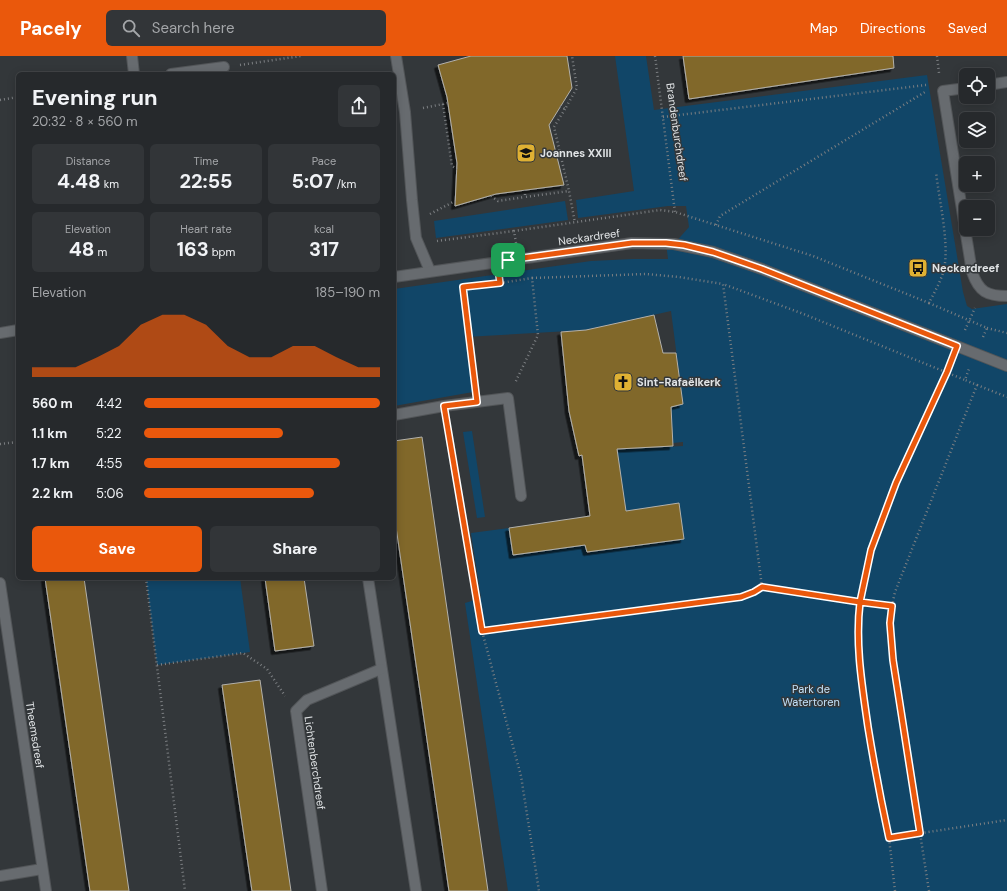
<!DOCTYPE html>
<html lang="en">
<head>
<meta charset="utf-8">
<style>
  :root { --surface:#26292c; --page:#323538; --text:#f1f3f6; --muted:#a4a6a9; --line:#424548; --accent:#ea580c }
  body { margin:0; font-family:"DM Sans",sans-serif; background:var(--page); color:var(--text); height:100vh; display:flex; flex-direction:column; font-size:15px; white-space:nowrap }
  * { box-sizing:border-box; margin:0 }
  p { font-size:13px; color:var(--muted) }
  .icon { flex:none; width:22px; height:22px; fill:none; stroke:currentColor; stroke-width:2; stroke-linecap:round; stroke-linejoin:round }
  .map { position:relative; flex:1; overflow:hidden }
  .drawer { position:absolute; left:16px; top:16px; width:380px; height:508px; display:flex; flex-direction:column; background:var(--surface); border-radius:6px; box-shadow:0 2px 10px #0003,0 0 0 1px var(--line) }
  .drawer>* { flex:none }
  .buttons { position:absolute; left:959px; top:12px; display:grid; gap:8px }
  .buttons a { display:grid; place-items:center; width:36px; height:36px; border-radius:6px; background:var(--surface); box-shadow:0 2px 10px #0003,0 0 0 1px var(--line); font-size:20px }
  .pin { position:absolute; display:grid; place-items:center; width:34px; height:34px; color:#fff; margin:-17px; border-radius:8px; box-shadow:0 2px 6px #0006 }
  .round { display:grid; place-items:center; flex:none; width:42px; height:42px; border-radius:6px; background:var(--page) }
  .summary { display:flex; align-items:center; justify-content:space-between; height:68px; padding:0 16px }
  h1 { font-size:22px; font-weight:700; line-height:30px }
  .stats { display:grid; grid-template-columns:repeat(3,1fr); gap:6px; height:68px; padding:4px 16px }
  .stats div { display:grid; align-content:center; border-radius:6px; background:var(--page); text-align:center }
  .stats b { font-size:20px; font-weight:700 }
  .stats small { font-size:11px; font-weight:400 }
  .stats p { font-size:11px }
  .chart { height:112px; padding:8px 16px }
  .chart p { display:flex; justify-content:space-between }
  .chart svg { width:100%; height:72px; margin-top:4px; fill:var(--accent); opacity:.7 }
  .primary-button { display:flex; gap:8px; margin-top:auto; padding:8px 16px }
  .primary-button a { flex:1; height:46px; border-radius:6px; background:var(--accent); color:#fff; font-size:16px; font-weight:700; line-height:46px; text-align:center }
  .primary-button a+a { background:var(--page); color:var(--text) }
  ul { padding:0 16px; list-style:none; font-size:13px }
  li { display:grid; grid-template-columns:64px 48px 1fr; align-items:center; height:30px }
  li i { height:10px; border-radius:5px; background:var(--accent) }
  header { display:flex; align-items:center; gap:24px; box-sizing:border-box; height:56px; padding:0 20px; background:var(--accent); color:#fff }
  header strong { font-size:19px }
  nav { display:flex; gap:22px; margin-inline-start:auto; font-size:14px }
  .search { width:280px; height:36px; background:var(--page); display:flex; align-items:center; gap:10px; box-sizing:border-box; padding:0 14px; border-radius:6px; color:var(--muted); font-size:15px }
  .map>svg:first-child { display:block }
  .green { fill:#114668 }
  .building { fill:#81682a; stroke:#b3b1ab; filter:url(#shadow) }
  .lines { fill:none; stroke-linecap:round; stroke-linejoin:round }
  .service-casing { stroke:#525558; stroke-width:12 }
  .minor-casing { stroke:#525558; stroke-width:12 }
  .path { stroke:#7c7f82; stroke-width:2.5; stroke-dasharray:1 3; stroke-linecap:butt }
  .service { stroke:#676b6f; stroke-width:10 }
  .minor { stroke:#676b6f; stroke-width:10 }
  .route-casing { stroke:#fff; stroke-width:8 }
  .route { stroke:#ea580c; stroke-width:5 }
  .labels { text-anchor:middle; stroke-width:3; stroke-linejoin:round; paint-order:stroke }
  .street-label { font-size:11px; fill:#e1e4e6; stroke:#33373a }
  .poi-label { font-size:11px; font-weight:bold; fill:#e1e4e6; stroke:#33373a; text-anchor:start }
  .park-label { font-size:11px; fill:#c2e1f9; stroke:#33373a }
</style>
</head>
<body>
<header>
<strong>Pacely</strong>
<div class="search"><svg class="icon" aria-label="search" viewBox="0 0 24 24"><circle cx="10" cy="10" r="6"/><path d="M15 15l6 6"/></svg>Search here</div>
<nav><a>Map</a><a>Directions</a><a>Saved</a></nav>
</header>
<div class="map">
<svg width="1007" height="835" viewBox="0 0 1007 835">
  <defs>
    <filter id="shadow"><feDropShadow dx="-3.5" dy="3.5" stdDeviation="0" flood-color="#0009"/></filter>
  </defs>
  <rect width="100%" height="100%" fill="#33373a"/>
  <g class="green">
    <path d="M615 0H646L654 54 927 19 963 236 967 250 972 253 1007 248V835H508L465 547 481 542 471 477 509 472 513 499 585 489 587 498H590V496L684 483 613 457 606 394 683 390V386L673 387 671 351 683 348 671 255 586 274 465 281 473 336 394 350V233L591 205 633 203H668L666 187 674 188 689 171 686 150H668L578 162 576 144 634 135Z"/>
    <path d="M565 145 568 164 436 182 434 165Z"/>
    <path d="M472 375 485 461 477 462 463 376Z"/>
    <path d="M146 522H240L250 596 157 609Z"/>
  </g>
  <g class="building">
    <path d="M471 0H567L572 32 549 69 564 129 496 138 455 150 457 107 447 41 438 9Z"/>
    <path d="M683 0H893L894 12 689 43Z"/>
    <path d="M654 259 663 297H676L683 348 671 351 673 390 617 393 626 455 679 447 684 483 587 496 585 489 513 499 509 472 590 460 582 399 579 400 569 355 561 276 586 274Z"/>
    <path d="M422 381 488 835H449L394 457V385Z"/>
    <path d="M45 522H84L129 835H90Z"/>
    <path d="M265 522H304L314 590 275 595Z"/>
    <path d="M260 624 287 808 291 835H252L222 629Z"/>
  </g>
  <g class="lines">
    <defs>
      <g id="service">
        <path d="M394 359 444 350 508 342 521 440"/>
        <path d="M0 820 42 813"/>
      </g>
      <g id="minor">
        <path d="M132 0 134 18"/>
        <path d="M396 0 405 56 412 144 416 182 430 215"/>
        <path d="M171 18 224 11"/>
        <path d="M988 29 1007 26"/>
        <path d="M966 32 943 35 972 216C979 236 987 240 1007 240"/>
        <path d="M394 221 632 187 674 188 713 196 762 213 1007 310"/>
        <path d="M0 277 18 274"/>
        <path d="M368 522 416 835"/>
        <path d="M0 527 46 835"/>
        <path d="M322 835 296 655 307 644 381 613"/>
      </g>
    </defs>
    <use href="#service" class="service-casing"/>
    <use href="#minor" class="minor-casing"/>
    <g class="path">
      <path d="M655 0 675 156"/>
      <path d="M937 0 939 17"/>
      <path d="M240 9 301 0"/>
      <path d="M0 44 18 41"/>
      <path d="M443 48 452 110 457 113"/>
      <path d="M560 50 565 53 577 32 572 0"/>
      <path d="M423 52 448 47"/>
      <path d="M565 53 554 71 569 135"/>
      <path d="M663 61 926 29"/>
      <path d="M525 134V141L569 135 575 167"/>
      <path d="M491 140 498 145 525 141"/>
      <path d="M430 158 455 145"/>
      <path d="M716 169 720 160 925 36"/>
      <path d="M437 185 514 175"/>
      <path d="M516 187 514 175 660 154 675 156 813 200 929 247C935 235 944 220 945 207 948 181 939 143 936 116"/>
      <path d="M532 222 646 218 679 221 723 228"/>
      <path d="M499 223 500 227 532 222 538 279 515 327"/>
      <path d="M480 229 500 227"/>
      <path d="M465 231H463L475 329"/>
      <path d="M929 247 987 272 983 281"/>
      <path d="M987 272 1007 277"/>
      <path d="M965 274 975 252"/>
      <path d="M977 329 1007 341"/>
      <path d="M446 367 482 575 521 720 539 835"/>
      <path d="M0 388 18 386"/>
      <path d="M146 522 185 835"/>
      <path d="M762 531 723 228 801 257 965 324"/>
      <path d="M482 575 741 541 754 536 762 531 892 550"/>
      <path d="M157 609 243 597 267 613 285 640"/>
      <path d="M889 782 1007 764"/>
      <path d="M895 835 889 782 879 738 861 624 858 588V559L860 545 871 494 896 427 951 306"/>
      <path d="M929 835 893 604C891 579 889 560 895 536L977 329 965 324 969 313"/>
    </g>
    <use href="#service" class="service"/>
    <use href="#minor" class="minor"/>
  </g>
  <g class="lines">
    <defs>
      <path id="route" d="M508 204 497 206 500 227 463 231 477 346 444 350 482 575 741 541 754 536 762 531 860 546C855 588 862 629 868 671 874 708 881 745 889 782L920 777 893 604 890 567 892 550 860 546 871 494 896 427 947 316 957 290 762 213 713 196 684 189 666 187H632L508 204"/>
    </defs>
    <use href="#route" class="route-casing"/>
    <use href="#route" class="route"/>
  </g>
  <defs>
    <symbol id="school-square" viewBox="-11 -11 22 22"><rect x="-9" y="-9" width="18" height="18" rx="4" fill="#dfb133" stroke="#33373a"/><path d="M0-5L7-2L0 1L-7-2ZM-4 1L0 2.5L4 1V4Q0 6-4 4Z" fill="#111"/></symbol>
    <symbol id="bus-square" viewBox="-11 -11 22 22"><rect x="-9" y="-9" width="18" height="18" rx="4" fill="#dfb133" stroke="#33373a"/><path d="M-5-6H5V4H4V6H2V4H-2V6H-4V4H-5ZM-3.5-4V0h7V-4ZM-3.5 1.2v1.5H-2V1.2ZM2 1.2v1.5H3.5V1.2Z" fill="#111"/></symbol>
    <symbol id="church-square" viewBox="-11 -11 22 22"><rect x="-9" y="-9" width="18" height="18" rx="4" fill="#dfb133" stroke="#33373a"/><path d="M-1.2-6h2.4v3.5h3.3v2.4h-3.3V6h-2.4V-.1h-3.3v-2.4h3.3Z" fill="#111"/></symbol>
  </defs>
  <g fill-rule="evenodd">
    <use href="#school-square" x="515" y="86" width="22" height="22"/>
    <use href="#bus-square" x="907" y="201" width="22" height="22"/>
    <use href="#church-square" x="612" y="315" width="22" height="22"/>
  </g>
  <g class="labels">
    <g class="street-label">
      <text transform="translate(677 76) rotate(82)" y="4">Brandenburchdreef</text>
      <text transform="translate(589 181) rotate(-8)" y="4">Neckardreef</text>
      <text transform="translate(35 679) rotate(81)" y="4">Theemsdreef</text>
      <text transform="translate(315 707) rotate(82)" y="4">Lichtenberchdreef</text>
    </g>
    <g class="poi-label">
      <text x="540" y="101">Joannes XXIII</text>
      <text x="932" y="216">Neckardreef</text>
      <text x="637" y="330">Sint-Rafaëlkerk</text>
    </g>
    <g class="park-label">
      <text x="811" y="637">Park de<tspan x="811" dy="13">Watertoren</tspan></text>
    </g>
  </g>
</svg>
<div class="buttons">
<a><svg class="icon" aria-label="locate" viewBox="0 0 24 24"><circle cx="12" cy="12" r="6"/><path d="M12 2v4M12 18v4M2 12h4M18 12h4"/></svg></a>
<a><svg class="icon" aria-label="layers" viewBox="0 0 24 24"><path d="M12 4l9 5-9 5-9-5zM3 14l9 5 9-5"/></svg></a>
<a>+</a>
<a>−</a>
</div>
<div class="pin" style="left:508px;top:204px;background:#1e9e55"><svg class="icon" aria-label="arrive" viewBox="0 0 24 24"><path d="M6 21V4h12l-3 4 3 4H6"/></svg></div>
<section class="drawer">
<div class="summary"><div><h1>Evening run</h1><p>20:32 · 8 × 560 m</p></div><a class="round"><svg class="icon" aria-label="share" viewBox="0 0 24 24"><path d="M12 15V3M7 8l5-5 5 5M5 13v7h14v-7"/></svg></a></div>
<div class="stats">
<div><p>Distance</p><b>4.48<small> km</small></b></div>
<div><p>Time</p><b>22:55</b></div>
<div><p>Pace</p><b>5:07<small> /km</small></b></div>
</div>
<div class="stats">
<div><p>Elevation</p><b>48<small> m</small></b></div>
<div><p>Heart rate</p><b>163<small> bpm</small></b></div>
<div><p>kcal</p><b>317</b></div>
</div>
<div class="chart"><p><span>Elevation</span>185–190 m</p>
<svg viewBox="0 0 160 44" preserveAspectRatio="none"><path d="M0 44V38L10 38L20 38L30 32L40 25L50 12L60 6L70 6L80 12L90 25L100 32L110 32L120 25L130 25L140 32L150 38L160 38V44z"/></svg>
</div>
<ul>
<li><b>560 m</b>4:42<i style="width:100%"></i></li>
<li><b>1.1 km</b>5:22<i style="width:59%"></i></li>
<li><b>1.7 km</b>4:55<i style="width:83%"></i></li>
<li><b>2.2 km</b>5:06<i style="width:72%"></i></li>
</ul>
<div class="primary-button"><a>Save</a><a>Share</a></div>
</section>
</div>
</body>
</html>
